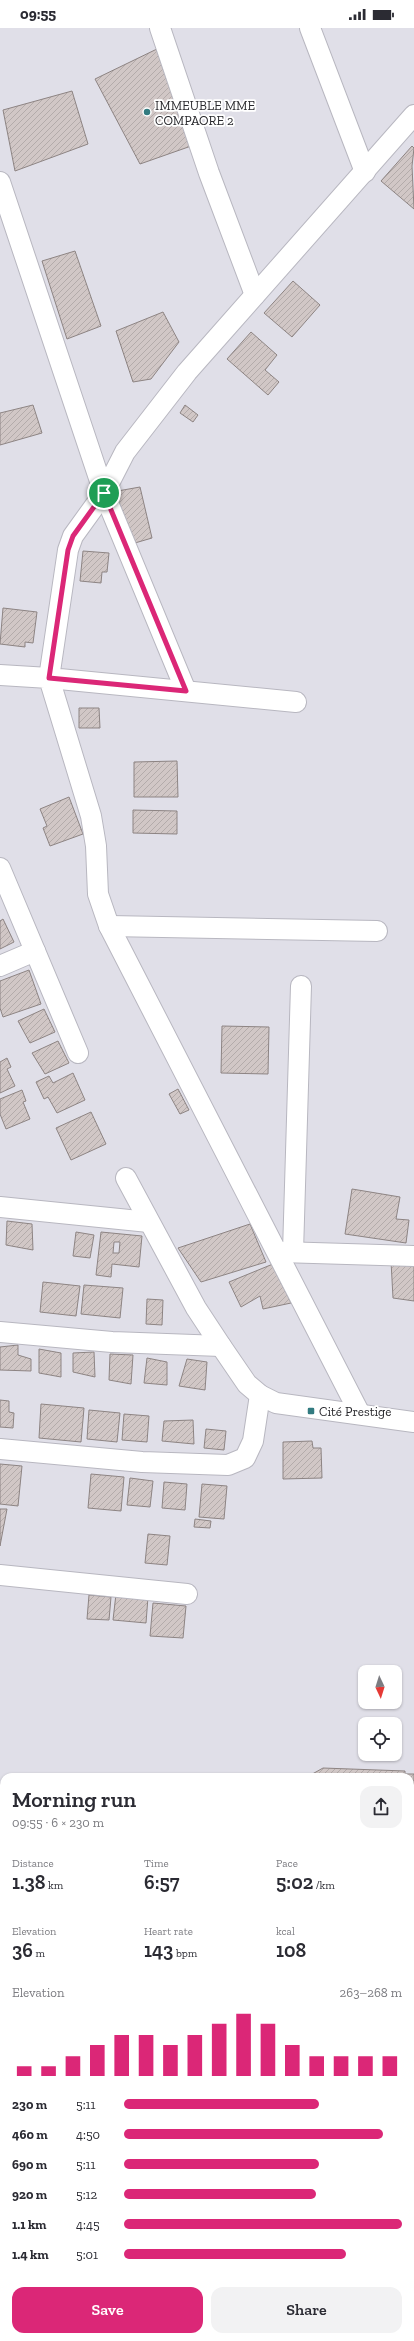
<!DOCTYPE html>
<html lang="en">
<head>
<meta charset="utf-8">
<style>
  :root { --surface:#fff; --page:#f2f2f3; --text:#2b2b33; --muted:#7c7c81; --accent:#db2777 }
  body { margin:0; font-family:"Zilla Slab",serif; background:var(--page); color:var(--text); height:100vh; display:flex; flex-direction:column; font-size:15px; white-space:nowrap }
  * { box-sizing:border-box; margin:0 }
  p { font-size:13px; color:var(--muted) }
  .icon { flex:none; width:22px; height:22px; fill:none; stroke:currentColor; stroke-width:2; stroke-linecap:round; stroke-linejoin:round }
  .map { position:relative; flex:1; overflow:hidden }
  .panel { position:absolute; left:0px; top:1745px; width:414px; height:568px; display:flex; flex-direction:column; background:var(--surface); border-radius:12px 12px 0 0; box-shadow:0 1px 3px #0004 }
  .panel>* { flex:none }
  .needle { width:26px; rotate:176deg }
  .tools { position:absolute; left:358px; top:1637px; display:grid; gap:8px }
  .tools a { display:grid; place-items:center; width:44px; height:44px; border-radius:8px; background:var(--surface); box-shadow:0 1px 3px #0004; font-size:20px }
  .pin { position:absolute; display:grid; place-items:center; width:34px; height:34px; color:#fff; margin:-17px; border:2px solid #fff; border-radius:50%; box-shadow:0 1px 4px #0007 }
  .round { display:grid; place-items:center; flex:none; width:42px; height:42px; border-radius:12px; background:var(--page) }
  .summary { display:flex; align-items:center; justify-content:space-between; height:68px; padding:0 12px }
  h1 { font-size:22px; font-weight:600; line-height:30px }
  .metrics { display:grid; grid-template-columns:repeat(3,1fr); gap:6px; height:68px; padding:4px 12px }
  .metrics div { display:grid; align-content:center }
  .metrics b { font-size:20px; font-weight:600 }
  .metrics small { font-size:11px; font-weight:400 }
  .metrics p { font-size:11px }
  .chart { height:112px; padding:8px 12px }
  .chart p { display:flex; justify-content:space-between }
  .chart svg { width:100%; height:72px; margin-top:4px; stroke:var(--accent); stroke-width:6 }
  .cta { display:flex; gap:8px; margin-top:auto; padding:8px 12px }
  .cta a { flex:1; height:46px; border-radius:12px; background:var(--accent); color:#fff; font-size:16px; font-weight:600; line-height:46px; text-align:center }
  .cta a+a { background:var(--page); color:var(--text) }
  ul { padding:0 12px; list-style:none; font-size:13px }
  li { display:grid; grid-template-columns:64px 48px 1fr; align-items:center; height:30px }
  li i { height:10px; border-radius:5px; background:var(--accent) }
  .status { display:flex; justify-content:space-between; align-items:center; height:28px; padding:0 20px; background:var(--surface); direction:ltr }
  .status svg { height:11px; fill:currentColor }
  .map>svg:first-child { display:block }
  .building { fill:url(#building-hatch); stroke:#8d8483; fill-rule:evenodd }
  .lines { fill:none; stroke-linecap:round; stroke-linejoin:round }
  .minor-casing { stroke:#b8b7c0; stroke-width:22 }
  .minor { stroke:#fff; stroke-width:20 }
  .route-casing { stroke:#fff; stroke-width:8 }
  .route { stroke:#db2777; stroke-width:5 }
  .poi-dot { fill:#327b80; stroke:#fff; stroke-width:1.5 }
  .labels { text-anchor:middle; stroke-width:3.5; stroke-linejoin:round; paint-order:stroke }
  .poi-label { font-size:13px; fill:#28282c; stroke:#fff; text-anchor:start }
</style>
</head>
<body>
<div class="status"><b>09:55</b><svg viewBox="0 0 49 12"><path d="M0 12V9h3v3zM5 12V6h3v6zM10 12V3h3v9zM15 12V0h3v12zM26 1h20v11H26zM47 4h2v5h-2z"/></svg></div>
<div class="map">
<svg width="414" height="2313" viewBox="0 0 414 2313">
  <defs>
    <pattern id="building-hatch" width="6" height="6" patternUnits="userSpaceOnUse"><rect width="6" height="6" fill="#d1c7c6"/><path d="M-1 1l2-2M0 6l6-6M5 7l2-2" fill="none" stroke="#b3abaa"/></pattern>
  </defs>
  <rect width="100%" height="100%" fill="#e0dfe8"/>
  <g class="building">
    <path d="M159 20 194 117 140 136 95 51Z"/>
    <path d="M72 63 88 116 15 143 3 82Z"/>
    <path d="M412 118 414 120 412 138 414 181 381 153Z"/>
    <path d="M75 223 101 298 67 311 42 233Z"/>
    <path d="M293 253 320 277 292 309 264 285Z"/>
    <path d="M163 284 179 314 151 351 133 354 116 303Z"/>
    <path d="M251 304 277 327 265 342 279 354 268 367 227 331Z"/>
    <path d="M33 377 42 405 0 417V385Z"/>
    <path d="M185 377 198 387 193 394 180 385Z"/>
    <path d="M140 459 152 510 128 517 112 464Z"/>
    <path d="M83 523 109 525 107 544H102L101 555 80 553Z"/>
    <path d="M3 580 37 584 33 615 25 614V619L0 616Z"/>
    <path d="M79 680H99L100 700H79Z"/>
    <path d="M177 733 178 769H134V734Z"/>
    <path d="M69 769 83 806 50 818 43 800 47 798 40 781Z"/>
    <path d="M133 782 177 783V806L133 805Z"/>
    <path d="M3 891 14 914 0 921V893Z"/>
    <path d="M29 942 41 976 3 989 0 980V953Z"/>
    <path d="M44 981 55 1004 30 1015 18 993Z"/>
    <path d="M222 998 269 999 268 1046 221 1045Z"/>
    <path d="M58 1013 69 1035 45 1046 32 1025Z"/>
    <path d="M7 1030 11 1039 7 1041 15 1058 0 1065V1034Z"/>
    <path d="M73 1045 85 1072 57 1085 48 1069 44 1071 36 1054 49 1048 53 1055Z"/>
    <path d="M178 1061 189 1082 180 1086 169 1066Z"/>
    <path d="M22 1062 26 1073 23 1074 30 1091 6 1101 0 1086V1071Z"/>
    <path d="M91 1084 106 1116 71 1132 56 1100Z"/>
    <path d="M352 1161 400 1169 396 1191 409 1192 406 1215 345 1206Z"/>
    <path d="M7 1193 32 1196 33 1222 6 1217Z"/>
    <path d="M250 1196 266 1234 201 1254 178 1220Z"/>
    <path d="M76 1204 94 1207 90 1230 73 1228Z"/>
    <path d="M101 1204 142 1208 139 1239 112 1236 111 1249 96 1247ZM114 1214H120L119 1225H113Z"/>
    <path d="M391 1233 414 1234V1273L393 1270Z"/>
    <path d="M273 1236 291 1275 263 1281 260 1268 241 1279 229 1254Z"/>
    <path d="M43 1254 80 1258 76 1288 40 1284Z"/>
    <path d="M84 1257 123 1260 120 1290 81 1286Z"/>
    <path d="M147 1271 163 1272 162 1297 146 1296Z"/>
    <path d="M18 1317V1327L31 1331V1343L0 1342V1319Z"/>
    <path d="M39 1321 61 1325V1349L39 1345Z"/>
    <path d="M94 1324 95 1349 73 1344V1325Z"/>
    <path d="M110 1326 133 1327 131 1356 109 1352Z"/>
    <path d="M147 1330 167 1334V1357L144 1355Z"/>
    <path d="M187 1331 207 1334 205 1362 179 1358Z"/>
    <path d="M0 1372 9 1373V1384L14 1385 13 1400 0 1399Z"/>
    <path d="M41 1376 84 1380 81 1414 39 1410Z"/>
    <path d="M89 1382 120 1385 117 1414 87 1411Z"/>
    <path d="M124 1386 149 1388 147 1414 122 1412Z"/>
    <path d="M193 1392 194 1416 162 1413 164 1393Z"/>
    <path d="M206 1401 226 1403 224 1422 204 1420Z"/>
    <path d="M312 1413 313 1420H321L322 1450 283 1451V1414Z"/>
    <path d="M0 1436 22 1438 18 1478 0 1476Z"/>
    <path d="M91 1446 124 1449 121 1483 88 1480Z"/>
    <path d="M130 1450 153 1453 150 1479 127 1477Z"/>
    <path d="M164 1454 187 1456 185 1482 162 1480Z"/>
    <path d="M202 1456 227 1458 224 1491 199 1489Z"/>
    <path d="M0 1481H7L0 1518Z"/>
    <path d="M195 1491 211 1493 210 1500 194 1499Z"/>
    <path d="M148 1506 170 1508 167 1537 145 1535Z"/>
    <path d="M116 1566 148 1569 146 1595 113 1592Z"/>
    <path d="M89 1567 111 1569 109 1592 87 1591Z"/>
    <path d="M153 1575 186 1578 183 1610 150 1608Z"/>
    <path d="M323 1740 405 1743V1746H414V1784H410V1749H307Z"/>
    <path d="M414 2161V2230L410 2231V2162Z"/>
    <path d="M183 2309H207L210 2313H177Z"/>
  </g>
  <g class="lines">
    <defs>
      <g id="minor">
        <path d="M160 0 209 145 255 267"/>
        <path d="M310 0 365 144"/>
        <path d="M0 154 104 465 73 508 68 522 49 650 296 674"/>
        <path d="M0 647 49 650 91 788 96 818 98 866 109 898 360 1386"/>
        <path d="M186 663 104 465 125 424 187 344 414 87"/>
        <path d="M0 840 78 1025"/>
        <path d="M109 898 377 903"/>
        <path d="M0 938 35 923"/>
        <path d="M126 1150 196 1280 221 1318 247 1356 260 1367 276 1375 414 1394"/>
        <path d="M0 1179 149 1194"/>
        <path d="M280 1224 414 1228"/>
        <path d="M293 1224 301 958"/>
        <path d="M0 1304 112 1314 221 1318"/>
        <path d="M0 1421 142 1434 228 1437 245 1430 253 1413 260 1367"/>
        <path d="M0 1547 187 1566"/>
        <path d="M410 2279 414 2278"/>
        <path d="M347 2313 351 2309"/>
      </g>
    </defs>
    <use href="#minor" class="minor-casing"/>
    <use href="#minor" class="minor"/>
  </g>
  <g class="lines">
    <defs>
      <path id="route" d="M104 465 186 663 49 650 68 522 73 508Z"/>
    </defs>
    <use href="#route" class="route-casing"/>
    <use href="#route" class="route"/>
  </g>
  <g class="poi-dot">
    <circle cx="147" cy="84" r="4"/>
    <rect x="307" y="1379" width="8" height="8" rx="2"/>
  </g>
  <g class="labels">
    <g class="poi-label">
      <text x="155" y="82">IMMEUBLE MME<tspan x="155" dy="15">COMPAORE 2</tspan></text>
      <text x="319" y="1388">Cité Prestige</text>
    </g>
  </g>
</svg>
<div class="tools">
<a><svg class="needle" viewBox="-14 -14 28 28"><path d="M0-13l5 13h-10z" fill="#e53935"/><path d="M0 13l5-13h-10z" fill="#7c7c81"/></svg></a>
<a><svg class="icon" aria-label="locate" viewBox="0 0 24 24"><circle cx="12" cy="12" r="6"/><path d="M12 2v4M12 18v4M2 12h4M18 12h4"/></svg></a>
</div>
<div class="pin" style="left:104px;top:465px;background:#1e9e55"><svg class="icon" aria-label="arrive" viewBox="0 0 24 24"><path d="M6 21V4h12l-3 4 3 4H6"/></svg></div>
<section class="panel">
<div class="summary"><div><h1>Morning run</h1><p>09:55 · 6 × 230 m</p></div><a class="round"><svg class="icon" aria-label="share" viewBox="0 0 24 24"><path d="M12 15V3M7 8l5-5 5 5M5 13v7h14v-7"/></svg></a></div>
<div class="metrics">
<div><p>Distance</p><b>1.38<small> km</small></b></div>
<div><p>Time</p><b>6:57</b></div>
<div><p>Pace</p><b>5:02<small> /km</small></b></div>
</div>
<div class="metrics">
<div><p>Elevation</p><b>36<small> m</small></b></div>
<div><p>Heart rate</p><b>143<small> bpm</small></b></div>
<div><p>kcal</p><b>108</b></div>
</div>
<div class="chart"><p><span>Elevation</span>263–268 m</p>
<svg viewBox="0 0 160 44" preserveAspectRatio="none"><path d="M5 44V38M15 44V38M25 44V32M35 44V25M45 44V19M55 44V19M65 44V25M75 44V19M85 44V12M95 44V6M105 44V12M115 44V25M125 44V32M135 44V32M145 44V32M155 44V32"/></svg>
</div>
<ul>
<li><b>230 m</b>5:11<i style="width:70%"></i></li>
<li><b>460 m</b>4:50<i style="width:93%"></i></li>
<li><b>690 m</b>5:11<i style="width:70%"></i></li>
<li><b>920 m</b>5:12<i style="width:69%"></i></li>
<li><b>1.1 km</b>4:45<i style="width:100%"></i></li>
<li><b>1.4 km</b>5:01<i style="width:80%"></i></li>
</ul>
<div class="cta"><a>Save</a><a>Share</a></div>
</section>
</div>
</body>
</html>
